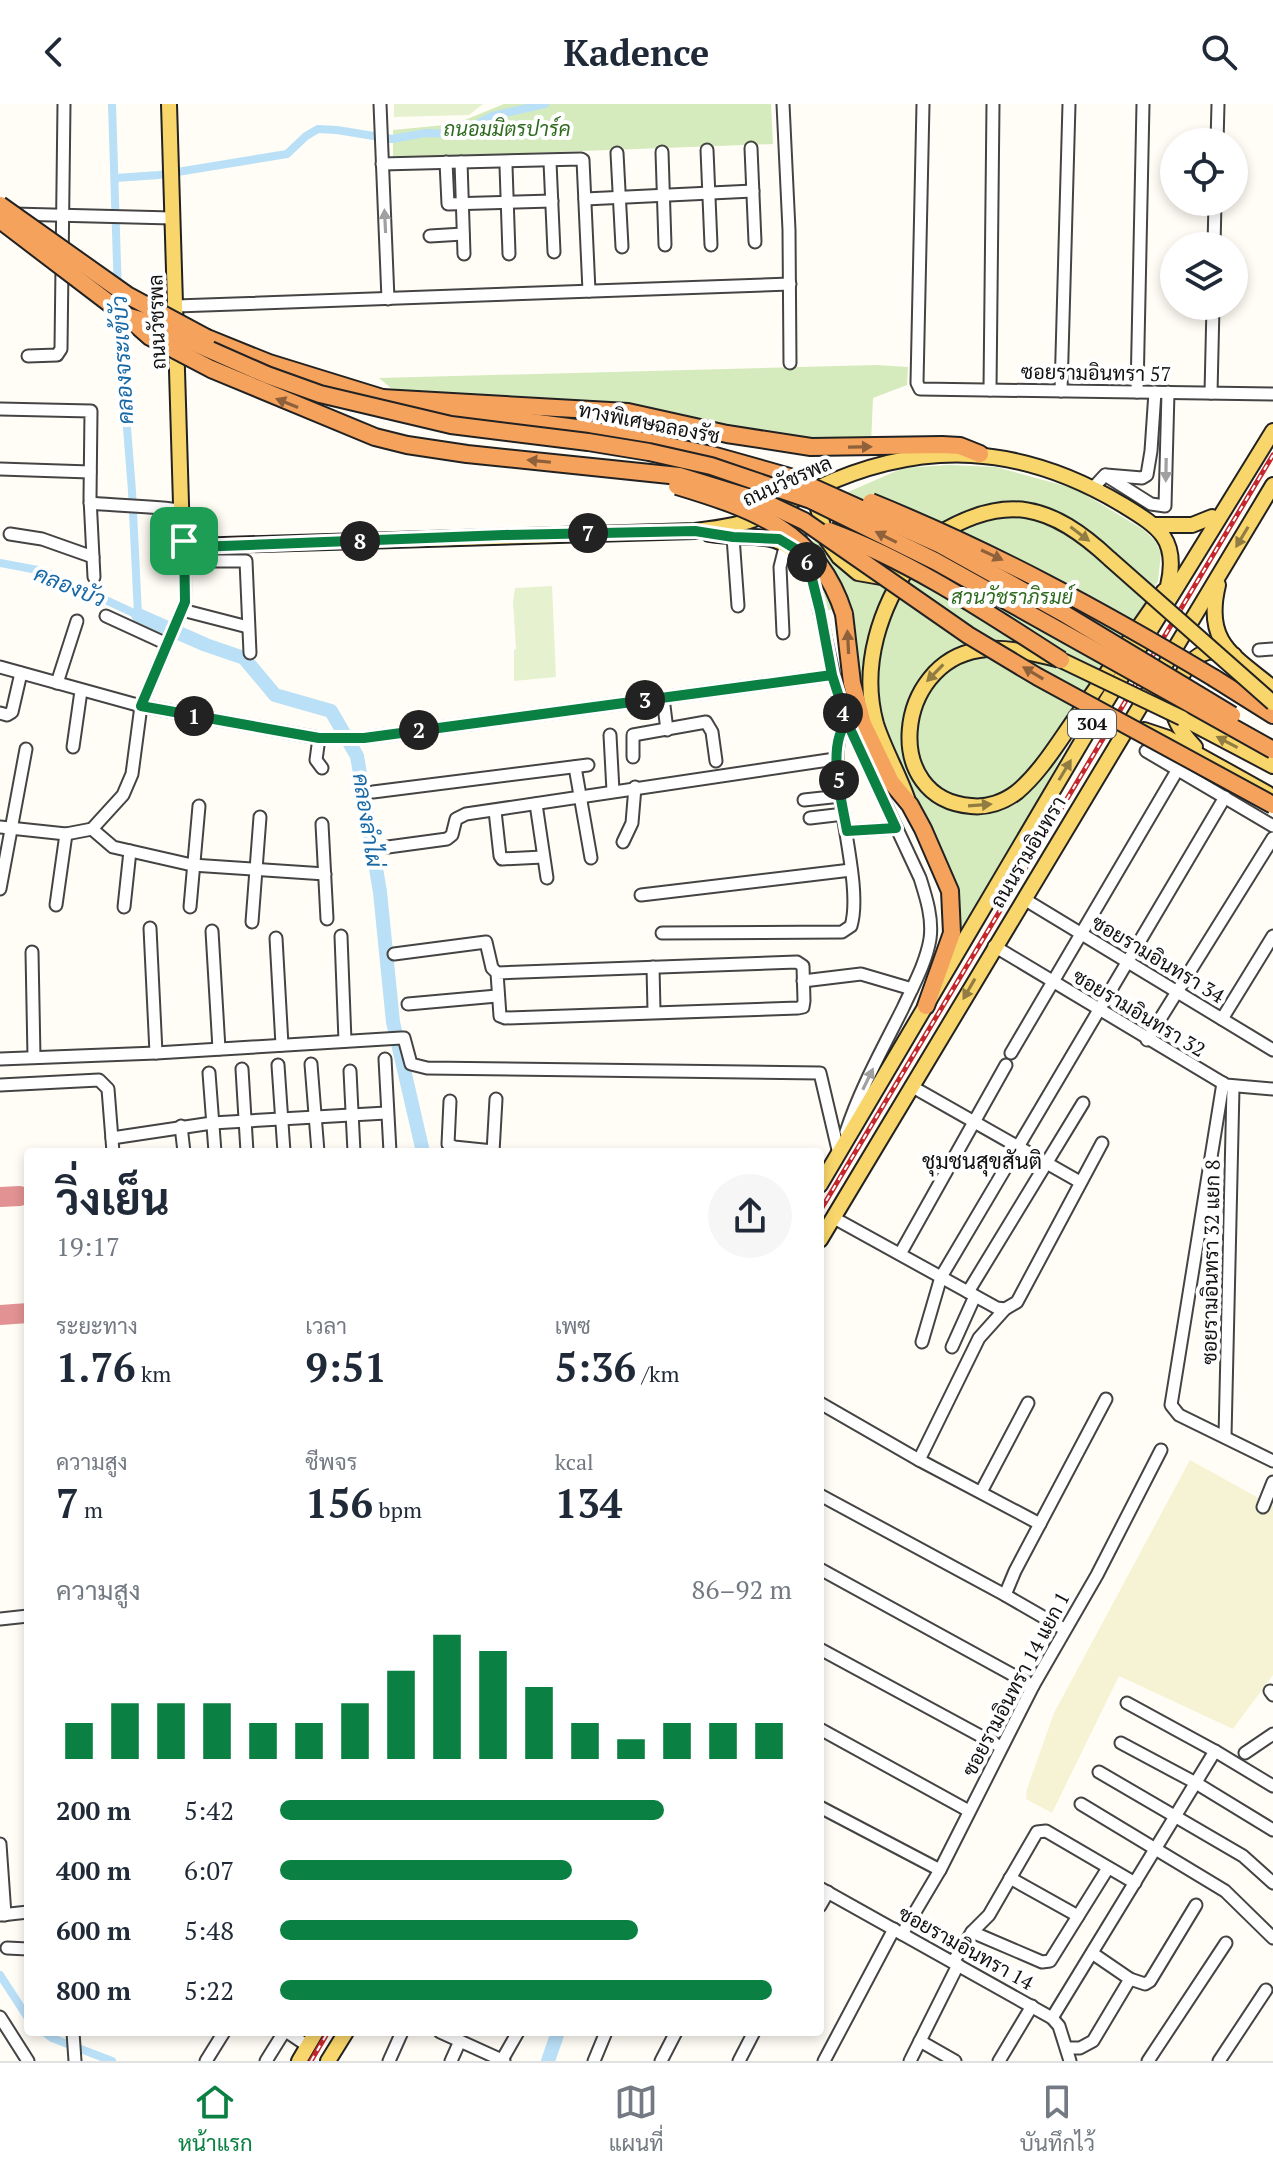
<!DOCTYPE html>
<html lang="th">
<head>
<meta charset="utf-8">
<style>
  :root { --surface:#fff; --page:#f6f6f7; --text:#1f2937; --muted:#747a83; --line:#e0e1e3; --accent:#0b8043 }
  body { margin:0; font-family:"PT Serif",Sarabun,serif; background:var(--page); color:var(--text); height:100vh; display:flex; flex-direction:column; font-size:30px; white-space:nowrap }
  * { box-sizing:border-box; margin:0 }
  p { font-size:26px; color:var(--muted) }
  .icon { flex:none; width:44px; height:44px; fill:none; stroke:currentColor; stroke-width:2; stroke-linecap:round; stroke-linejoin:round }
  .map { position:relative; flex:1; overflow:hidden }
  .details { position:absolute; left:24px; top:1044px; width:800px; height:888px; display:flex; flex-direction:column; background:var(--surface); border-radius:8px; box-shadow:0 4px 12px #0003 }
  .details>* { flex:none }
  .buttons { position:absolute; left:1160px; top:24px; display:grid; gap:16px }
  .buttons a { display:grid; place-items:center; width:88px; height:88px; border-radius:50%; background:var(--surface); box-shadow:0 4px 12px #0003; font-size:40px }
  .pin { position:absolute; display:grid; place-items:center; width:68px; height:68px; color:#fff; margin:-34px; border-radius:16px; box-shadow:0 4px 12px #0006 }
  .km { position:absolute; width:40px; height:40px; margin:-20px; border-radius:50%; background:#222; color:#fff; font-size:22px; line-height:40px; text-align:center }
  .round { display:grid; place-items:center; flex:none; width:84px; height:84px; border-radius:42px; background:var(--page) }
  .headline { display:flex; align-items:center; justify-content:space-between; height:136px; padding:0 32px }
  h1 { font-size:44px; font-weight:700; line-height:60px }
  .figures { display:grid; grid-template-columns:repeat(3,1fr); gap:12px; height:136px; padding:8px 32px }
  .figures div { display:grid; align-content:center }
  .figures b { font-size:40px; font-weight:700 }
  .figures small { font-size:22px; font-weight:400 }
  .figures p { font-size:22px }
  .chart { height:224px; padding:16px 32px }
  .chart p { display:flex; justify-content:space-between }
  .chart svg { width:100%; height:144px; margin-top:8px; stroke:var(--accent); stroke-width:6 }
  ul { padding:0 32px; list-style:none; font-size:26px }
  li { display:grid; grid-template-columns:128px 96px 1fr; align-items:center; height:60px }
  li i { height:20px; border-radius:10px; background:var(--accent) }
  header { display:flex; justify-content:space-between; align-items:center; height:104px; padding:0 32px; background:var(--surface); font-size:36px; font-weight:700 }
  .tabs { display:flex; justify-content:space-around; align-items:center; height:112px; border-top:2px solid var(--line); background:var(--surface); font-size:22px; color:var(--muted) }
  .tabs a { display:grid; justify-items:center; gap:4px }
  .tabs .current { color:var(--accent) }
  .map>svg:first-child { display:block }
  .farmland { fill:#f6f3d4 }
  .green { fill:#d5ebbd }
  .pitch { fill:#e6f2cf }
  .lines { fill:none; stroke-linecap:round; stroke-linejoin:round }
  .canal { stroke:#b9e0f7; stroke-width:8 }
  .river { stroke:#b9e0f7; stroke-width:14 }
  .taxiway { stroke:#e29292; stroke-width:20 }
  .minor-casing { stroke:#444; stroke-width:15 }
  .major-casing { stroke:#222; stroke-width:18 }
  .highway-casing { stroke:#222; stroke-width:20 }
  .minor { stroke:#fff; stroke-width:11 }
  .major { stroke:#f9d66b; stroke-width:14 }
  .highway { stroke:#f5a25d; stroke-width:16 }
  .rail-casing { stroke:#c4262e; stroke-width:5 }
  .rail { stroke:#fff; stroke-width:2; stroke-dasharray:6; stroke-linecap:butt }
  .major-bridge-casing { stroke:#222; stroke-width:18; stroke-linecap:butt }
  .highway-bridge-casing { stroke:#222; stroke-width:20; stroke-linecap:butt }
  .major-bridge { stroke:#f9d66b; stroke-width:14 }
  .highway-bridge { stroke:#f5a25d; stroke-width:16 }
  .oneway { fill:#a0a0a0 }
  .oneway2 { fill:#8e613b }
  .oneway3 { fill:#917d42 }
  .route-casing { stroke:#fff; stroke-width:16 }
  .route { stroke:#0b8043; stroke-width:10 }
  .labels { text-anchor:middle; stroke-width:8; stroke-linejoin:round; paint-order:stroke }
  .shield { fill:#fff; stroke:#585858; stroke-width:2 }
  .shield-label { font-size:18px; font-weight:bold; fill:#111 }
  .park-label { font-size:20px; font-style:italic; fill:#2f6b1f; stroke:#fff }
  .street-label { font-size:20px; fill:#111; stroke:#fff }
  .water-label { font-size:22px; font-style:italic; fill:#1768a6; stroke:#fff }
  .neighbourhood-label { font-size:22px; fill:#111; stroke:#fff }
</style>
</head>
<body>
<header><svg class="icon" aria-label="back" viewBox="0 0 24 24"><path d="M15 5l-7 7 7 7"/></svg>Kadence<svg class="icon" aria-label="search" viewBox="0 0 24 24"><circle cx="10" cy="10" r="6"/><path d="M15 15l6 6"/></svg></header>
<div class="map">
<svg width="1273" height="1957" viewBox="0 0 1273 1957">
  <rect width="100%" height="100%" fill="#fffdf5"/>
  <path class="farmland" d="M1190 1356 1273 1402V1571L1233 1625 1119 1572 1052 1709 1026 1695 1027 1685 1054 1609Z"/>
  <g class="green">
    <path d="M504 0H771L773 40 393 54V26L455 20Z"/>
    <path d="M877 261 908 263 907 281 873 294 871 340H837L425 290 391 284 379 274Z"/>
    <path d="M950 361 996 363 1076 385 1144 426 1155 437 1161 449 1158 477 955 846 959 797 947 755 903 668 868 624 847 503 824 507 809 439 815 437C839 447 833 480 877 478L840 443 830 401 832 395 903 364Z"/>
  </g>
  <g class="pitch">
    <path d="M394 0H483L469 11 394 13Z"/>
    <path d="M552 482 556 573 514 577V546L516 545 513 497 515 484Z"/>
  </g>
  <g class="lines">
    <g class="canal">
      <path d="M115 74 159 71 287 50 306 32 318 25 337 26 392 35 426 29 458 30 492 12 545 0"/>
      <path d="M0 459 43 467 138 511 132 387 119 223 112 0"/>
      <path d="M0 1871 28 1914"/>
      <path d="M44 1928 52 1934 112 1957"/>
    </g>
    <g class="river">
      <path d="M138 511 206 541 244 554 275 591 331 607 357 652 380 788 393 918 423 1048"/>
      <path d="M548 1957 558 1928"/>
    </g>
    <g class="taxiway">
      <path d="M0 1093 20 1092"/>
      <path d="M0 1211 28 1209"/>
    </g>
    <defs>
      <g id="minor">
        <path d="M380 0 388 195"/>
        <path d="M783 0 789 126 790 259"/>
        <path d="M923 0 917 279 920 285 1273 290"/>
        <path d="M1217 38 1218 0"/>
        <path d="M751 44 755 138"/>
        <path d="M707 46 711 141"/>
        <path d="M662 48 665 141"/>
        <path d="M617 49 622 143"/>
        <path d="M446 58 448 100 552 97"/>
        <path d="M461 58 464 150"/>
        <path d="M550 58 554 148"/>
        <path d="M382 60 581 55 583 56 589 187"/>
        <path d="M506 62 509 150"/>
        <path d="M585 95 753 87"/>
        <path d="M13 110 172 114"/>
        <path d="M430 132 463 130"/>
        <path d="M1214 142 1215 98"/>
        <path d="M176 202 790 180"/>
        <path d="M28 252 57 251 61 245 64 0"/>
        <path d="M990 286 993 0"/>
        <path d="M1061 287 1069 0"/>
        <path d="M1137 288 1143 0"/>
        <path d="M1211 289 1213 202"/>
        <path d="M0 305 91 307 90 394 94 473"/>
        <path d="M0 365 90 368"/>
        <path d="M1106 371 1142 374 1147 371 1151 347 1155 288"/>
        <path d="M1093 384 1105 371 1151 400 1165 402 1168 288"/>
        <path d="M90 399C121 402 151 402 181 406"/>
        <path d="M792 408 812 472 841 605 920 774C926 793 933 814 930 835 926 859 913 882 903 904 883 944 860 985 846 1028"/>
        <path d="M10 430 42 435 93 453"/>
        <path d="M733 433 738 502"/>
        <path d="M196 457H246L250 549"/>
        <path d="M182 506 248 523"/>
        <path d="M106 512 167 540"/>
        <path d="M783 529 780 463 786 439"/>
        <path d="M1259 546 1273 545"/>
        <path d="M0 563 141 602 319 634H364L832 571"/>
        <path d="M57 579 77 517"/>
        <path d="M663 594 667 626"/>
        <path d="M0 609 7 611 12 608 21 569"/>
        <path d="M610 631 613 687"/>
        <path d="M319 634 316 656 322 664"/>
        <path d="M73 643 81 587"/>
        <path d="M1146 647 1273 722"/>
        <path d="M633 653V631L706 618 712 628 716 657"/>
        <path d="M575 663 591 754"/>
        <path d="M373 688 588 661"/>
        <path d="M804 696 841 692"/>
        <path d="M536 700 547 774"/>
        <path d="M495 707 500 752 502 755 543 753"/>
        <path d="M810 714 844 710"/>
        <path d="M322 720 327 815"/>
        <path d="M0 723 66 730 92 725 123 691 132 670 141 602 185 498 184 437"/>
        <path d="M92 725 113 743 192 761 325 770"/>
        <path d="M847 727 896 724"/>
        <path d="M623 738 632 719 635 683"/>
        <path d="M388 743 447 735 452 731 456 715 466 710 835 655"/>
        <path d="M0 785 26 645"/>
        <path d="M641 791 851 766"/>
        <path d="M1024 795 1273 946"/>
        <path d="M56 801 66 730"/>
        <path d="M124 803 130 747"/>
        <path d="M190 803 199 702"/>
        <path d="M252 818 260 713"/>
        <path d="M150 824 156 949"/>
        <path d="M212 827 219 945"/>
        <path d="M662 829 842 828 851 822C866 772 817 651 847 618"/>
        <path d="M341 832 345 937"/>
        <path d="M276 834 282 941"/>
        <path d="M994 842 1226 981 1273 985"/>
        <path d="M32 848 34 953"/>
        <path d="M394 850 486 838 492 864 497 869 500 912 505 914 798 904 803 903 804 897 803 862 797 858 497 869"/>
        <path d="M653 863 654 907"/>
        <path d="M803 877 861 870 912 885"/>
        <path d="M408 900 497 892"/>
        <path d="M1222 915 1273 832"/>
        <path d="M1147 936 1273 734"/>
        <path d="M1011 949 1178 665"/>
        <path d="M0 955 156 949 401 934H404L411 960 427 964 820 969 839 1050"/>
        <path d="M385 955 390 1048"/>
        <path d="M311 960 318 1048"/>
        <path d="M278 961 284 1048"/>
        <path d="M242 965 247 1048"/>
        <path d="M350 967 354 1048"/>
        <path d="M209 969 215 1048"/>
        <path d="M1223 979 1171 1301 1179 1311 1273 1357"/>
        <path d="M0 981 99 976 108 985 113 1048"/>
        <path d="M911 982 1080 1078"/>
        <path d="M450 997 448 1040 454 1043 493 1047"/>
        <path d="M181 1022 184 1048"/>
        <path d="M112 1034 212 1019 386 1009"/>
        <path d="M493 1048 496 995"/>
        <path d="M834 1114 997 1204 1005 1205"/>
        <path d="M900 1150 1006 961"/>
        <path d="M968 1188 1083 999"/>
        <path d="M922 1238 941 1173 1225 693"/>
        <path d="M952 1243 975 1192"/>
        <path d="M820 1299 919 1356 1040 1420"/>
        <path d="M1225 1333 1233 984"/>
        <path d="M919 1356 979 1234 1005 1205 1017 1198 1102 1039"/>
        <path d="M981 1388 1028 1299"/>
        <path d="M820 1391 1005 1491 1064 1525"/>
        <path d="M1263 1403 1273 1378"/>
        <path d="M820 1465 1033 1582"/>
        <path d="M1005 1491 1015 1467 1106 1295"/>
        <path d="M0 1515 28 1512"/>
        <path d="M820 1545 1001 1643"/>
        <path d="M1270 1587 1273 1591"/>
        <path d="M1127 1599 1215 1647 1273 1682"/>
        <path d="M820 1625 969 1707"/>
        <path d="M1121 1639 1196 1679 1273 1726"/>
        <path d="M1245 1649 1273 1630"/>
        <path d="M1099 1668 1243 1752 1273 1779"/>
        <path d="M1081 1700 1225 1787 1273 1834"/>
        <path d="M820 1703 940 1766"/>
        <path d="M0 1740 5 1811"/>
        <path d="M1010 1774 1078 1812"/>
        <path d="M820 1784 1052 1914 1059 1922 1070 1957"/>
        <path d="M820 1802 828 1788"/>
        <path d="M1 1811 28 1808"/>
        <path d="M972 1828 1042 1858 1050 1857 1108 1764"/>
        <path d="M902 1830 940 1766 1033 1582 1097 1471 1161 1346"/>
        <path d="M7 1844 28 1845"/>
        <path d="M1092 1849 1130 1875 1145 1880 1150 1877 1196 1801"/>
        <path d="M953 1858 972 1828 989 1811 1037 1728 1046 1727 1135 1779"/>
        <path d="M0 1913 28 1957"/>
        <path d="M1052 1914 1215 1647"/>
        <path d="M73 1928 75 1957"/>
        <path d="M287 1928 308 1942"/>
        <path d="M440 1928 504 1957"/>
        <path d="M920 1937 955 1957"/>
        <path d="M1067 1944H1080L1093 1937 1130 1875"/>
        <path d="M502 1956 518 1928"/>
        <path d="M206 1957 224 1928"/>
        <path d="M266 1957 284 1928"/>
        <path d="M389 1957 402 1928"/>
        <path d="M451 1957 460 1937"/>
        <path d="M594 1957 606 1928"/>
        <path d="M661 1957 676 1928"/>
        <path d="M739 1957 754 1928"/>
        <path d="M824 1957 894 1825"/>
        <path d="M910 1957 958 1861"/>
        <path d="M999 1957 1032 1902"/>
        <path d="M1148 1957 1226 1839"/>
        <path d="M1219 1957 1266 1886"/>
      </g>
      <g id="major">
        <path d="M169 0 182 433 192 442 695 427C721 424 748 420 772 408 786 401 800 392 815 385 923 334 1021 340 1123 401 1159 423 1179 435 1168 482"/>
        <path d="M815 394 827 436 839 453 858 469 881 473 911 458"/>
        <path d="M1156 421H1192L1212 413"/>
        <path d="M709 430C749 437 774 423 805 456"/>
        <path d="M935 432C1006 388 1051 400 1110 455"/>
        <path d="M1218 481C1204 539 1233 551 1273 584"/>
        <path d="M1057 555C1031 549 1005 542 979 546 895 559 881 695 971 702 987 704 1004 698 1017 688 1041 668 1059 637 1077 612 1106 570 1135 528 1164 487"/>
        <path d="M1182 614 1273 662"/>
        <path d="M1144 626 1168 634 1267 689"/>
        <path d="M1195 643C1170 617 1166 599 1184 568 1190 558 1197 550 1208 548 1216 546 1225 549 1234 551"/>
        <path d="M907 694C898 669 884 645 876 620 860 562 880 503 913 456"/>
        <path d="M820 1081 1088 627 1273 327"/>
        <path d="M820 1136 1273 381"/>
        <path d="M299 1957 316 1928"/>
        <path d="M328 1957 346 1928"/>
      </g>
      <g id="highway">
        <path d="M207 234 269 259 392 297"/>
        <path d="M382 294 628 308 727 330 811 343 942 341 960 342 980 350"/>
        <path d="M430 305 592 326 712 351 790 373"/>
        <path d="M844 510 852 579 863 620 891 678 910 701 923 725 950 787 952 829 926 902"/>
        <path d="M1214 574 1273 611"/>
      </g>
    </defs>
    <use href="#minor" class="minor-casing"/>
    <use href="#major" class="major-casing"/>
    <use href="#highway" class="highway-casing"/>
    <use href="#minor" class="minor"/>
    <use href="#major" class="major"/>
    <use href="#highway" class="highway"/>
    <defs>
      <g id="rail">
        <path d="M820 1107 1273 351"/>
        <path d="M311 1957 328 1928"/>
      </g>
    </defs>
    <use href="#rail" class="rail-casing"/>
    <use href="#rail" class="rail"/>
    <defs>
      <g id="major-bridge">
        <path d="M1110 455 1273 599"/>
        <path d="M1061 556 1182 614"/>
      </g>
      <g id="highway-bridge">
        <path d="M0 101 127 191 207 234"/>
        <path d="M0 116 126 212 147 218 267 271 320 290 451 321 588 338 649 348 711 362 811 396 935 457 1273 646"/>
        <path d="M133 218 150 233 211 265 375 333 407 341 467 350 679 372 764 398 804 417 968 531 1038 573 1273 701"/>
        <path d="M790 373 941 441 1063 509 1232 611"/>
        <path d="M677 382C753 405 818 427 844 510"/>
        <path d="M871 398C994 448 1101 506 1214 574"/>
        <path d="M829 427C913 458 986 508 1061 556"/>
      </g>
    </defs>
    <use href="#major-bridge" class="major-bridge-casing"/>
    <use href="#highway-bridge" class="highway-bridge-casing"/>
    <use href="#major-bridge" class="major-bridge"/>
    <use href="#highway-bridge" class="highway-bridge"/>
  </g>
  <defs><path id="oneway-solid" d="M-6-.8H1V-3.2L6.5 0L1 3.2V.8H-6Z" transform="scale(2)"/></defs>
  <g class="oneway">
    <use href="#oneway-solid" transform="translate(385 117) rotate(-93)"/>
    <use href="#oneway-solid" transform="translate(1166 366) rotate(91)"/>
    <use href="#oneway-solid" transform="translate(868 975) rotate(-64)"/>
  </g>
  <g class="oneway2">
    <use href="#oneway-solid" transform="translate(287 299) rotate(-158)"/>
    <use href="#oneway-solid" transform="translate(860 343) rotate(-1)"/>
    <use href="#oneway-solid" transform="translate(539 357) rotate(-174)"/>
    <use href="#oneway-solid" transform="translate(886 433) rotate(-153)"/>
    <use href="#oneway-solid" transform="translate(992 451) rotate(25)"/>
    <use href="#oneway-solid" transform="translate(848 538) rotate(-93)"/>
    <use href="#oneway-solid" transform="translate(1033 569) rotate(-149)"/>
  </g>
  <g class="oneway3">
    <use href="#oneway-solid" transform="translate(1080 430) rotate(37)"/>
    <use href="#oneway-solid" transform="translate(1242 433) rotate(121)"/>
    <use href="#oneway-solid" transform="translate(935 569) rotate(134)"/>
    <use href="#oneway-solid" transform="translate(1227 638) rotate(-152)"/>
    <use href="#oneway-solid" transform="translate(1065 666) rotate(-59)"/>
    <use href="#oneway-solid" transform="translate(980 701) rotate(-4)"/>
    <use href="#oneway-solid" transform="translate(969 885) rotate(120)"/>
  </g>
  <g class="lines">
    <defs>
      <path id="route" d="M184 437 185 498 141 602 319 634H364L832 571 847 618 896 724 847 727C842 697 826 642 847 618L832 571 820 507 808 459 794 444 779 435 733 433 695 427 504 431 196 443 184 437"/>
    </defs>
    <use href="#route" class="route-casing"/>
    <use href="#route" class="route"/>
  </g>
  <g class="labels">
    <rect class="shield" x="1068" y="606" width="48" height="28" rx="6"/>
    <g class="shield-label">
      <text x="1092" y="626">304</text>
    </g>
    <g class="park-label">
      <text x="507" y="32">ถนอมมิตรปาร์ค</text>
      <text x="1012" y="500">สวนวัชราภิรมย์</text>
    </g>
    <g class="street-label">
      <text transform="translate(157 218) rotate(-92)" y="7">ถนนวัชรพล</text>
      <text transform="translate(1096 269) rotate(1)" y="7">ซอยรามอินทรา 57</text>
      <text transform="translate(649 319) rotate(11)" y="7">ทางพิเศษฉลองรัช</text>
      <text transform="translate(787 377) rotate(-24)" y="7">ถนนวัชรพล</text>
      <text transform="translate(1028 748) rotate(-59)" y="7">ถนนรามอินทรา</text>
      <text transform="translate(1158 855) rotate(31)" y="7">ซอยรามอินทรา 34</text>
      <text transform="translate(1139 909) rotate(31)" y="7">ซอยรามอินทรา 32</text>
      <text transform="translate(1211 1158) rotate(-89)" y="7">ซอยรามอินทรา 32 แยก 8</text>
      <text transform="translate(1016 1580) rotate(-62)" y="7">ซอยรามอินทรา 14 แยก 1</text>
      <text transform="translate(966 1844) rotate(29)" y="7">ซอยรามอินทรา 14</text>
    </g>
    <g class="water-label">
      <text transform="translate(122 256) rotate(-93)" y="8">คลองจระเข้บัว</text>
      <text transform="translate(70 482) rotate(22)" y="8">คลองบัว</text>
      <text transform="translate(368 716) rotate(81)" y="8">คลองลำไผ่</text>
    </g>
    <g class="neighbourhood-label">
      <text x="982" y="1065">ชุมชนสุขสันติ</text>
    </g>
  </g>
</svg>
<div class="buttons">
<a><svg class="icon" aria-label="locate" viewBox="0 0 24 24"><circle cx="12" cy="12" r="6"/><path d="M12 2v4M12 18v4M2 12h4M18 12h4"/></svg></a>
<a><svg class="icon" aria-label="layers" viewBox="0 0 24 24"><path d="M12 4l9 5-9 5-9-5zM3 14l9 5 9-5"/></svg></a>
</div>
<div class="pin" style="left:184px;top:437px;background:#1e9e55"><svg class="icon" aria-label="arrive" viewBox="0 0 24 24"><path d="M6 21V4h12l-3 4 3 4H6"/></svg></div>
<b class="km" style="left:194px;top:612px">1</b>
<b class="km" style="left:419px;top:626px">2</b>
<b class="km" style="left:645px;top:596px">3</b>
<b class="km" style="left:843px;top:609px">4</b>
<b class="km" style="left:839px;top:676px">5</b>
<b class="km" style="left:807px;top:458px">6</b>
<b class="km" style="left:588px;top:429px">7</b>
<b class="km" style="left:360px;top:437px">8</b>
<section class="details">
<div class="headline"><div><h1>วิ่งเย็น</h1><p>19:17</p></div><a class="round"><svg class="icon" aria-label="share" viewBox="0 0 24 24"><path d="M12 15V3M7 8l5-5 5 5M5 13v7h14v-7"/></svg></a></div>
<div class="figures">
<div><p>ระยะทาง</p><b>1.76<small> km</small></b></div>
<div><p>เวลา</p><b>9:51</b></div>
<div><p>เพซ</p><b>5:36<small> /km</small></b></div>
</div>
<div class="figures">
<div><p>ความสูง</p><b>7<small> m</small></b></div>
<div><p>ชีพจร</p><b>156<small> bpm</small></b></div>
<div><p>kcal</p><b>134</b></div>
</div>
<div class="chart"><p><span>ความสูง</span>86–92 m</p>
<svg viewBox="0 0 160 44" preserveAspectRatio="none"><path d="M5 44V33M15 44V27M25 44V27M35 44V27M45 44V33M55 44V33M65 44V27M75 44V17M85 44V6M95 44V11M105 44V22M115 44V33M125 44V38M135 44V33M145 44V33M155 44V33"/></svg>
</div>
<ul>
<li><b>200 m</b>5:42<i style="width:75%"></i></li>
<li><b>400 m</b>6:07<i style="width:57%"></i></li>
<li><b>600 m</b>5:48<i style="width:70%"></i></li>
<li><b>800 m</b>5:22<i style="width:96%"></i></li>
</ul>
</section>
</div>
<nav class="tabs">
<a class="current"><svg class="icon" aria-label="home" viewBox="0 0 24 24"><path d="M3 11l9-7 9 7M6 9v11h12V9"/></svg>หน้าแรก</a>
<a><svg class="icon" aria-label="map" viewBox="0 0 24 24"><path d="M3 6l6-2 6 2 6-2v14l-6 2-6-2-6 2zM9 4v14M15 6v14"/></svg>แผนที่</a>
<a><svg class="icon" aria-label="saved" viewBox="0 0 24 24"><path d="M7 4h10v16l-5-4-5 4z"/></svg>บันทึกไว้</a>
</nav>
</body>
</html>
